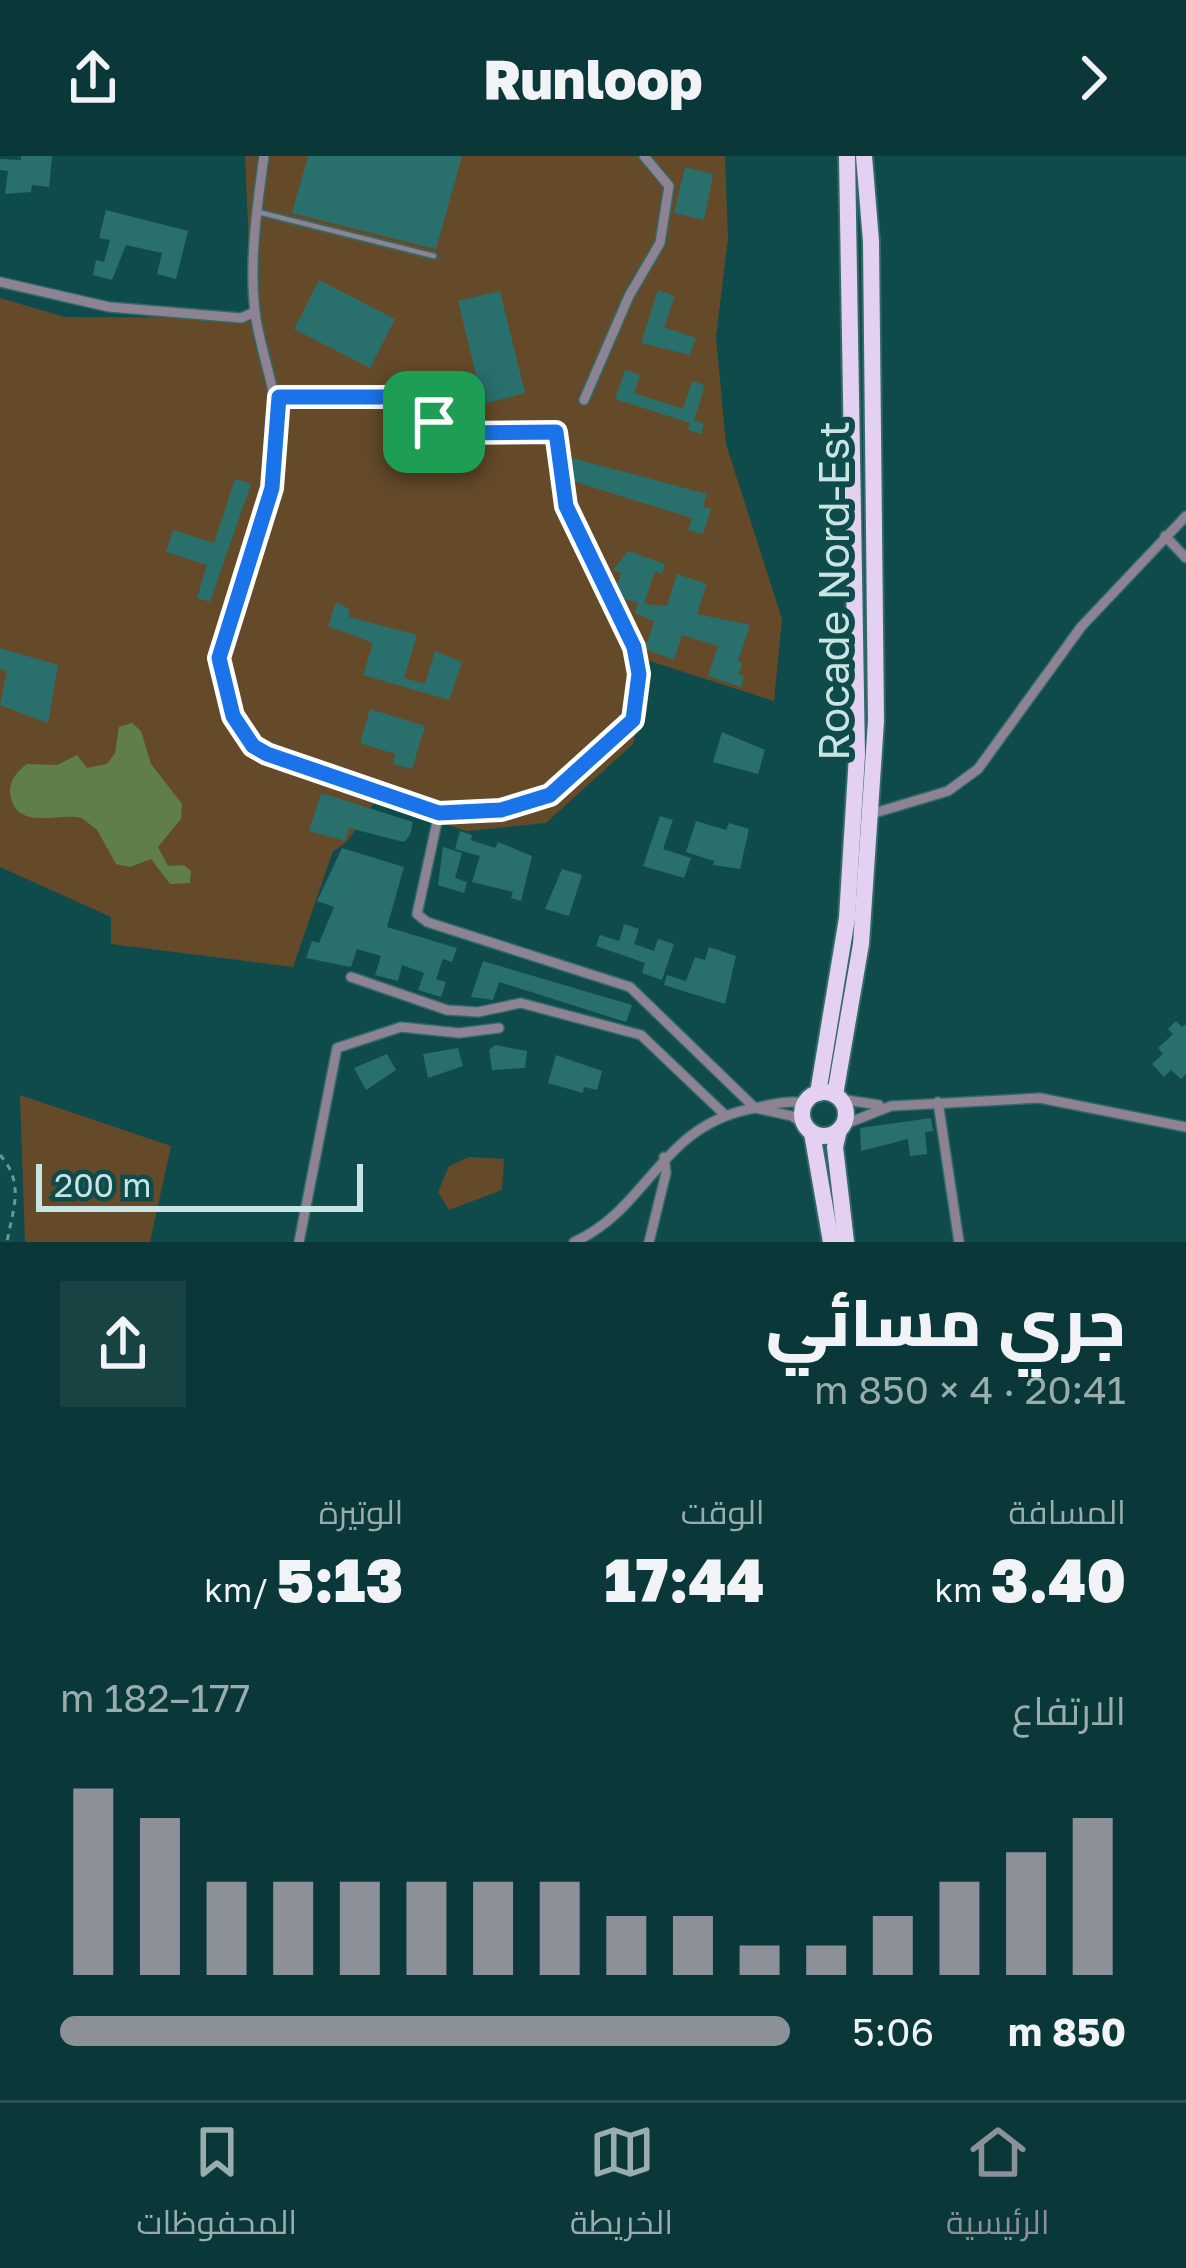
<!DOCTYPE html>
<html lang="ar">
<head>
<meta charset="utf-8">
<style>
  :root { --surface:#0a3838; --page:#184343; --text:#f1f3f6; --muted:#99acae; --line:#2a5253; --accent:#8c9099 }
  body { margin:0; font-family:"Golos Text",Cairo,sans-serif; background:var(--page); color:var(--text); direction:rtl; height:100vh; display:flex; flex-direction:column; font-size:45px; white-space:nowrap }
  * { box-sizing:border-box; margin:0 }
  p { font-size:39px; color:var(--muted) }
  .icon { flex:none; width:66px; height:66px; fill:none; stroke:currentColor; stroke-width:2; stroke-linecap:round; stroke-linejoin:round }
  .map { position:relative; height:1086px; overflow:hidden; direction:ltr }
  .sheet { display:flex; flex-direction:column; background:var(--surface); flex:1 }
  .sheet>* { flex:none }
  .scale { position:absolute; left:36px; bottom:30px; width:327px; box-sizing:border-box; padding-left:12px; border:6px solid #c9e5e3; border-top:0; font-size:33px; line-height:42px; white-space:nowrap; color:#c9e5e3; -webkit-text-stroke:9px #0e4b4a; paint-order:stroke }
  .pin { position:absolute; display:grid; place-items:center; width:102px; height:102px; color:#fff; margin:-51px; border-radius:24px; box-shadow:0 6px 18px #0006 }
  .round { display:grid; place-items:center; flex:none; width:126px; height:126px; border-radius:0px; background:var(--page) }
  .headline { display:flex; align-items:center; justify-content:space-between; height:204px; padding:0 60px }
  h1 { font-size:66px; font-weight:800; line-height:90px }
  .metrics { display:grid; grid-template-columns:repeat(3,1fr); gap:18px; height:204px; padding:12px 60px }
  .metrics div { display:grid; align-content:center }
  .metrics b { font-size:60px; font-weight:800 }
  .metrics small { font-size:33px; font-weight:400 }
  .metrics p { font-size:33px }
  .chart { height:336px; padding:24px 60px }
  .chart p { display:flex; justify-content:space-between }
  .chart svg { width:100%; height:216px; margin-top:12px; stroke:var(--accent); stroke-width:6 }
  ul { padding:0 60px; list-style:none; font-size:39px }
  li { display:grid; grid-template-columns:192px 144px 1fr; align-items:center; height:90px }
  li i { height:30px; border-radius:15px; background:var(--accent) }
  header { display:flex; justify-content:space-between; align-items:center; height:156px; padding:0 60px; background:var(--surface); font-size:54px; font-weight:800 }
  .tabs { display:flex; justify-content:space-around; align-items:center; height:168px; border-top:3px solid var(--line); background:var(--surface); font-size:33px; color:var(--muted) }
  .tabs a { display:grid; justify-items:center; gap:6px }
  .tabs .current { color:var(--accent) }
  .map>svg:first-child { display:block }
  .green { fill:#644a29 }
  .water { fill:#607e47 }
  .building { fill:#29706d }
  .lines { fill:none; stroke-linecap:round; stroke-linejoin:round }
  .service-casing { stroke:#336a69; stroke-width:8 }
  .minor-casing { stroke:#336a69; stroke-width:12 }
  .trunk-casing { stroke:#336a69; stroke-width:20 }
  .path { stroke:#6b9796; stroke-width:3; stroke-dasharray:6 6; stroke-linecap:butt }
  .service { stroke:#8d8393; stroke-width:4.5 }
  .minor { stroke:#8d8393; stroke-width:9 }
  .trunk { stroke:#e4d0f1; stroke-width:16 }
  .route-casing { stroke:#fff; stroke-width:24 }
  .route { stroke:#1a73e8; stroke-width:15 }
  .labels { text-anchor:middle; stroke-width:12; stroke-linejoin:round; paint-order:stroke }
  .street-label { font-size:42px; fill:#c9e5e3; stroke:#0e4b4a }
</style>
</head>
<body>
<header><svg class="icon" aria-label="forward" viewBox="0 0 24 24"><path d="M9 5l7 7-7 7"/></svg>Runloop<svg class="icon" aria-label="share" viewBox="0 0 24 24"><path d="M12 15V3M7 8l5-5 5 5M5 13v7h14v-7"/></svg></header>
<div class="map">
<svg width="1186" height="1086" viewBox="0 0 1186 1086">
  <rect width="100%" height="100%" fill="#0e4b4a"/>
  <g class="green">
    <path d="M245 0H725L728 83 716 181 726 288 782 463 774 545 640 502 649 525 633 588 546 667 467 675 377 646C357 658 358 684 333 695L293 811 111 788V761L0 711V142L65 161 252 162Z"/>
    <path d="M20 939 171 990 150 1086H25Z"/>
    <path d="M469 1001 504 1003 502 1034 449 1054 438 1036 449 1010Z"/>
  </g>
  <path class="water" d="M132 567 141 575 151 608 182 648 181 663 158 691 168 710 184 709 191 715 190 727 170 728 151 703 130 711 116 708 97 674 82 662C60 656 19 675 11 642 7 627 16 616 27 608L57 609 77 599 87 612 107 608 115 597 119 571Z"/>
  <g class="building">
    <path d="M21 0H52L49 31 32 29 31 36 5 38 8 15 0 14V3L21 4Z"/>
    <path d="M308 0H462L436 93 292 57Z"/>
    <path d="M685 11 713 18 704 64 674 57Z"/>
    <path d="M106 54 188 75 176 123 157 118 162 97 126 89 112 124 93 119 96 104 104 106 110 84 99 82Z"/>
    <path d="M319 124 395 163 370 212 294 173Z"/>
    <path d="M658 134 675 140 664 171 696 182 690 199 641 187Z"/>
    <path d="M500 135 525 237 483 248 458 145Z"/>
    <path d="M625 214 640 219 634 237 683 253 692 225 705 229 694 264 704 268 701 278 688 274 690 267 615 243Z"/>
    <path d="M572 302 707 338 703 351 711 353 703 378 688 374 692 362 572 325Z"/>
    <path d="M235 323 251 328 210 446 197 442 207 409 166 396 173 374 214 387Z"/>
    <path d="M628 395 665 408 662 418 655 415 644 448 667 450 677 418 707 428 697 458 750 469 738 505 742 507 739 518 744 520 741 531 708 520 718 490 682 479 674 504 645 493 654 465 635 457 638 447 621 442 616 432 621 417 613 414Z"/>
    <path d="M336 446 349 453V461L417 479 404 522 425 528 435 495 462 506 449 544 363 519 373 487 328 470Z"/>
    <path d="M0 492 58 509 48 567 0 549 7 515 0 513Z"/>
    <path d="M370 553 425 570 412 613 393 608 395 598 360 587Z"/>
    <path d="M722 576 765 594 758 618 713 606Z"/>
    <path d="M321 637 413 666 410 679 404 686 349 672 345 685 309 675Z"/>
    <path d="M660 660 673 664 663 693 691 702 684 722 643 710Z"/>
    <path d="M696 665 726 674 729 667 749 673 740 713 713 709 714 705 686 696Z"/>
    <path d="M460 675 472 679 471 684 495 692 498 686 532 700 521 745 511 742 513 736 472 726 480 700 455 693Z"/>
    <path d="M443 691 462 697 455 722 467 726 464 737 438 729Z"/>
    <path d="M342 692 404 711 387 771 457 792 452 806 443 803 436 823 446 826 441 841 418 834 424 817 402 809 398 825 375 819 381 800 357 793 351 811 306 802 312 785 319 787 334 751 317 745Z"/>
    <path d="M562 713 582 719 569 760 545 753Z"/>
    <path d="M624 768 639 773 634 788 654 795 658 783 674 788 662 824 642 817 645 807 596 790 600 779 619 785Z"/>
    <path d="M709 791 736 800 725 848 664 829 667 819 686 825 695 801 705 804Z"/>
    <path d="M483 805 632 849 626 866 499 826 493 844 471 841Z"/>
    <path d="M1176 865 1182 871 1186 868V918L1181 923 1171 914 1164 921 1152 908 1163 898 1158 892 1173 878 1168 873Z"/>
    <path d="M495 889 527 895 525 912 492 914 489 894Z"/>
    <path d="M458 892 463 910 428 922 423 898Z"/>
    <path d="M387 898 396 914 366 934 354 912Z"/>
    <path d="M556 899 602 915 597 934 584 931 583 937 548 927Z"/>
    <path d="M931 962 933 975 925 976 927 998 910 1000 908 983 861 995 860 972Z"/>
  </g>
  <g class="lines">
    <defs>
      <path id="service" d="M258 56 434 100"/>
      <g id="minor">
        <path d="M264 0C257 50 248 112 256 163 265 216 287 257 276 313 261 397 190 489 239 573 259 606 308 614 342 624 445 656 502 687 594 604 609 591 629 578 635 558 656 484 586 415 566 348 559 324 566 298 556 276L452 277 434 265 417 241H279"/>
        <path d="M0 126 109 151 241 162 255 156"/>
        <path d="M584 244 629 140 660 87 669 30 644 0"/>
        <path d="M1165 380 1186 402"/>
        <path d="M439 657 417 758 427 766 630 831 755 952 792 960 805 969"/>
        <path d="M871 658 948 635 978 613 1081 471 1186 360"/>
        <path d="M351 821 447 854 478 856 521 847 641 879 724 958"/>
        <path d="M840 943 879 949"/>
        <path d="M938 946 959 1086"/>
        <path d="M843 969 891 950 1040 942 1186 971"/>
        <path d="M299 1086 337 892 401 871 459 877 499 872"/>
        <path d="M574 1086C648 1053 660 971 750 953 770 949 784 944 805 947"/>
        <path d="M649 1086 666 1017 664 1001"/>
      </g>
      <g id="trunk">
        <circle cx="824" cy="958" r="22"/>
        <path d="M818 937 847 762 857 599 847 0"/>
        <path d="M835 939 861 788 876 565 871 85 864 0"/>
        <path d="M839 974 835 991 846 1086"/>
        <path d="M812 977 831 1086"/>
      </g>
    </defs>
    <use href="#service" class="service-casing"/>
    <use href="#minor" class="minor-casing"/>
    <use href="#trunk" class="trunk-casing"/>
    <path class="path" d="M0 999C25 1027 13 1052 7 1086"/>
    <use href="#service" class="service"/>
    <use href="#minor" class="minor"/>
    <use href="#trunk" class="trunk"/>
  </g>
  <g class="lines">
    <defs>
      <path id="route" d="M279 241H417L434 266 452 277 556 276 566 350 634 491 639 518 633 564 550 639 501 654 439 657 267 598 253 590 233 560 219 502 272 332Z"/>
    </defs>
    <use href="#route" class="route-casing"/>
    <use href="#route" class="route"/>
  </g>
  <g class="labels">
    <g class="street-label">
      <text transform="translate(834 435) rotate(-90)" y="15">Rocade Nord-Est</text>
    </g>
  </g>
</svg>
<div class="scale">200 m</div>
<div class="pin" style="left:434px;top:266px;background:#1e9e55"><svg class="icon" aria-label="arrive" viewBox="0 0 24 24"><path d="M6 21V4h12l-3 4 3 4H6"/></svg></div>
</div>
<section class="sheet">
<div class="headline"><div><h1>جري مسائي</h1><p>20:41 · 4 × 850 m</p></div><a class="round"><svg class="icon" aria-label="share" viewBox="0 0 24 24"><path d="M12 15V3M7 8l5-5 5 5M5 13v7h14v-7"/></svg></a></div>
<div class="metrics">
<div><p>المسافة</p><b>3.40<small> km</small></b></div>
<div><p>الوقت</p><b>17:44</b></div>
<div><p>الوتيرة</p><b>5:13<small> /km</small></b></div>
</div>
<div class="chart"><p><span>الارتفاع</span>177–182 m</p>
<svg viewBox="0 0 160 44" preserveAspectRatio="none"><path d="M5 44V6M15 44V12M25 44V25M35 44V25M45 44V25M55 44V25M65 44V25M75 44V25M85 44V32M95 44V32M105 44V38M115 44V38M125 44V32M135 44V25M145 44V19M155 44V12"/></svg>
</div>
<ul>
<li><b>850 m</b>5:06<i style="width:100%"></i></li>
</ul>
</section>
<nav class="tabs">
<a class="current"><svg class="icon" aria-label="home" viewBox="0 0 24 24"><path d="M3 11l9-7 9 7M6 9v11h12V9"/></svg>الرئيسية</a>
<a><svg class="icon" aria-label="map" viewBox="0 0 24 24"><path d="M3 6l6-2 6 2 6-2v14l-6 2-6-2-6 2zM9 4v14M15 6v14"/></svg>الخريطة</a>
<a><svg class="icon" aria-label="saved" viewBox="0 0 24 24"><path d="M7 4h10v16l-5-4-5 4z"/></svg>المحفوظات</a>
</nav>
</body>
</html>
